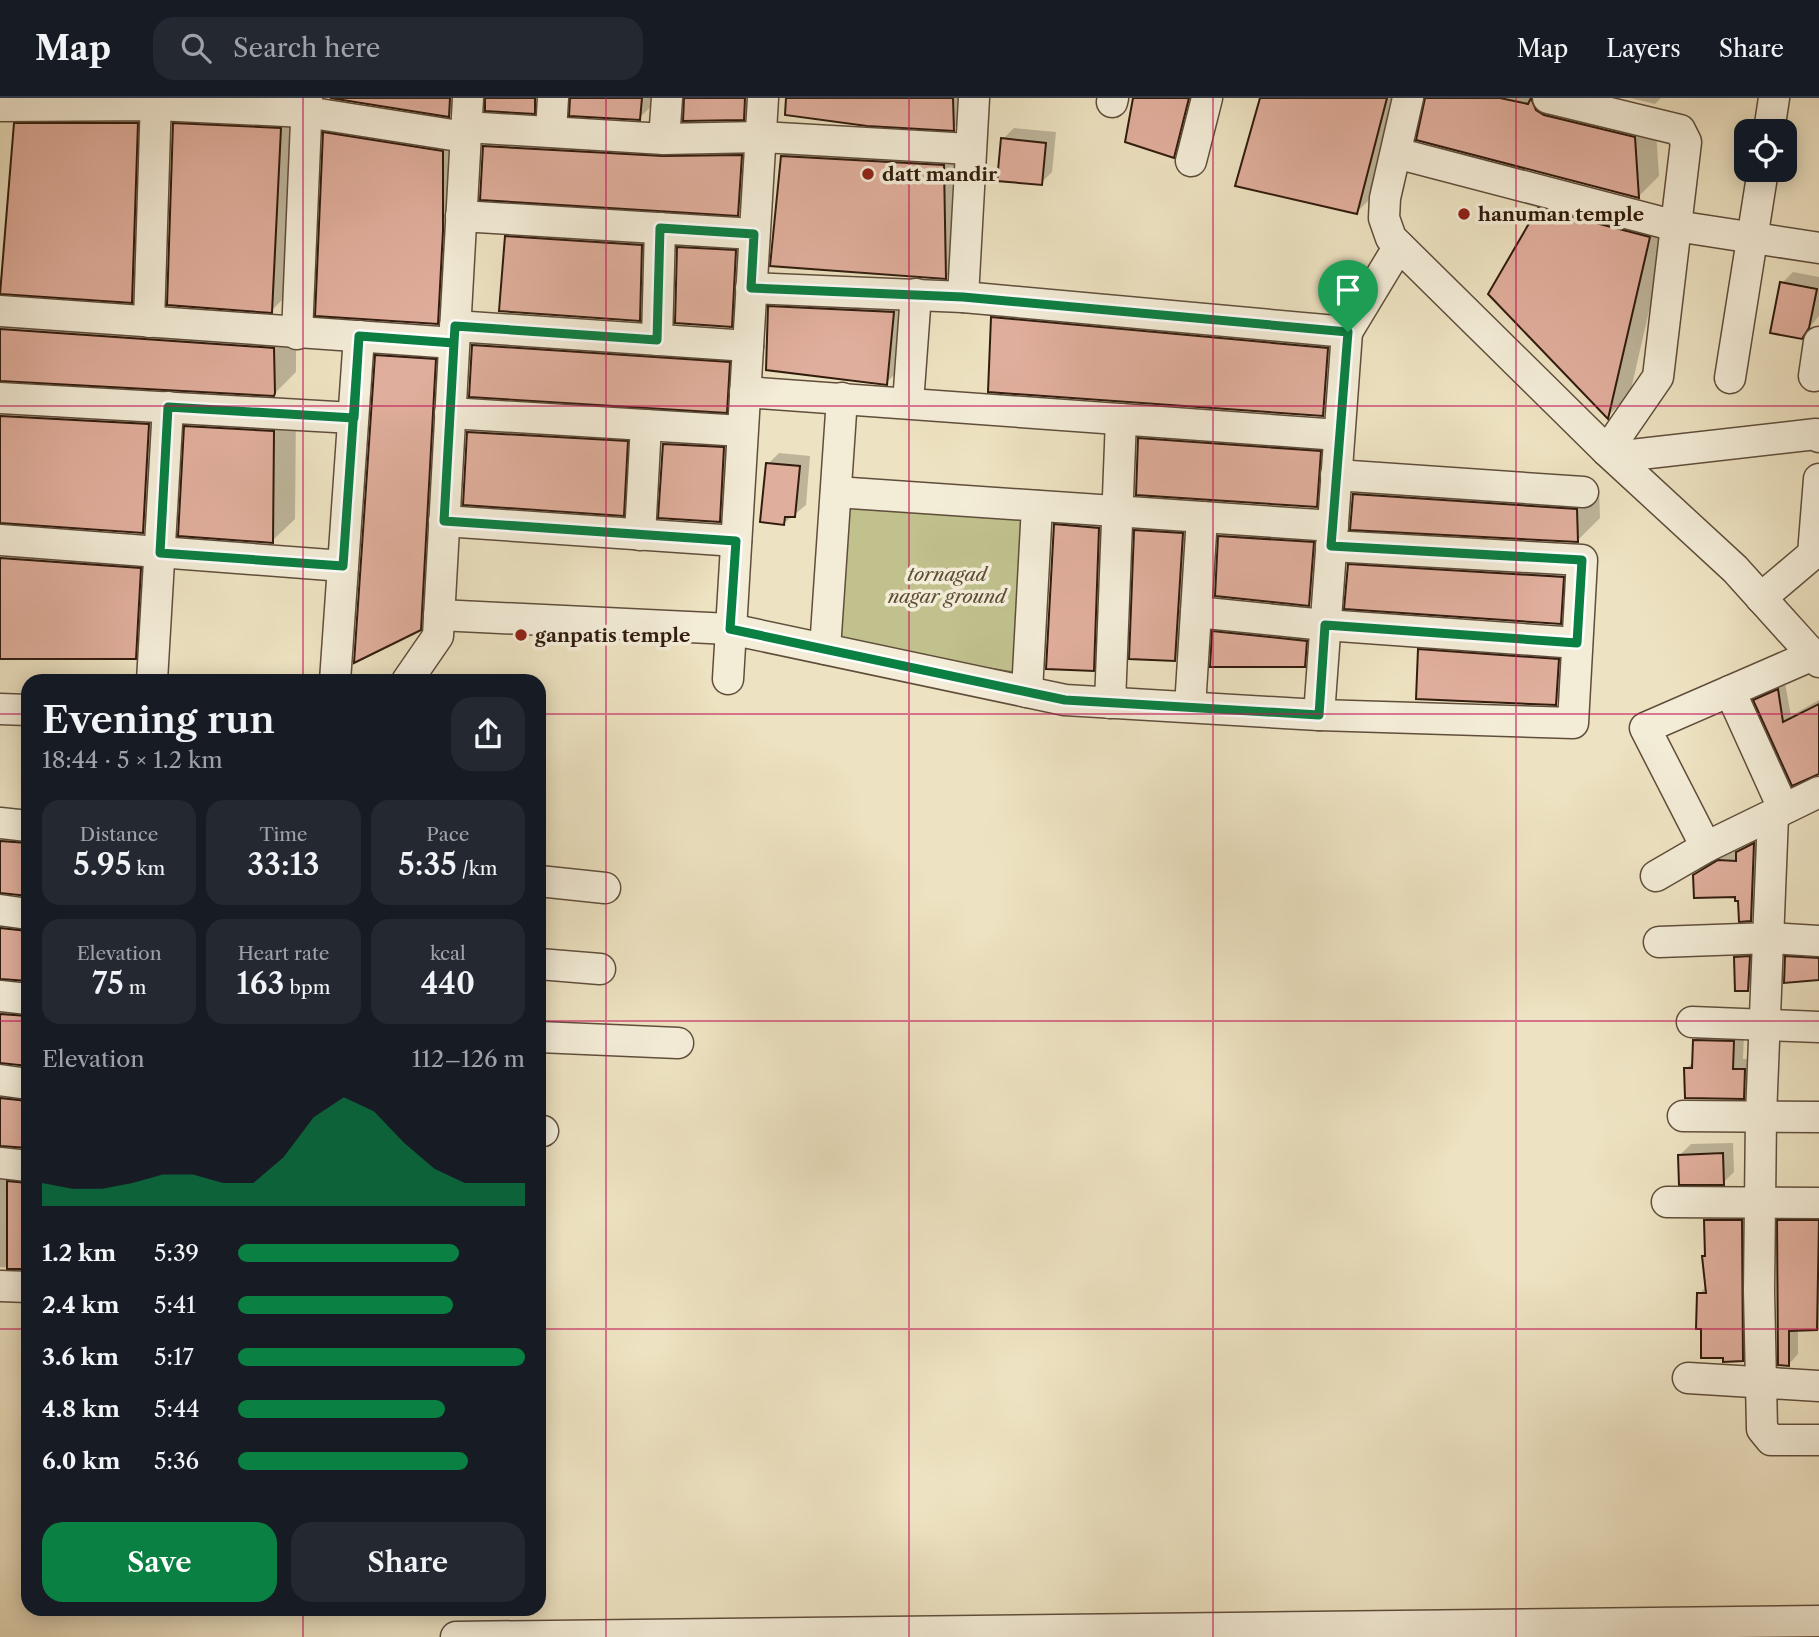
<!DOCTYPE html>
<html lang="en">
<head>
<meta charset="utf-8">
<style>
  :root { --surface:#171b24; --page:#242831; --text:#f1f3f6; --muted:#9ea1a6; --line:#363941; --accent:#0b8043 }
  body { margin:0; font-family:"Libre Caslon Text",serif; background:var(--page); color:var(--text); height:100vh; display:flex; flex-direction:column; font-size:26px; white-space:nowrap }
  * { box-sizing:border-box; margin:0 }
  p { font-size:23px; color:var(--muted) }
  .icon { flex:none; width:38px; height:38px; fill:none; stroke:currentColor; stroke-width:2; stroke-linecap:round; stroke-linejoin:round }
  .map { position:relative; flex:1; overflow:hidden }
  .drawer { position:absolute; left:21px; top:576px; width:525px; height:942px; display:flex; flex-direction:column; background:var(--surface); border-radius:21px; box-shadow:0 4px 18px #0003 }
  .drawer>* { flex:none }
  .fabs { position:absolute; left:1734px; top:21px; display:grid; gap:14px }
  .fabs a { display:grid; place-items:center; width:63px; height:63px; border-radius:14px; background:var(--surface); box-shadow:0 4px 18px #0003; font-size:35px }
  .pin { position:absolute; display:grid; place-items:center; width:60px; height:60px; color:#fff; margin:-72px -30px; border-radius:50% 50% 50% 0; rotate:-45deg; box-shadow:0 0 7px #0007 }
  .pin .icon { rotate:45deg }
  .round { display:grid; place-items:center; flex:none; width:74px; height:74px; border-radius:21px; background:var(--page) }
  .headline { display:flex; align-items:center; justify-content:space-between; height:119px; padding:0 21px }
  h1 { font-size:38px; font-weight:600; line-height:52px }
  .stats { display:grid; grid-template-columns:repeat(3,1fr); gap:10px; height:119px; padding:7px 21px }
  .stats div { display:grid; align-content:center; border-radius:18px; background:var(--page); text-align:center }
  .stats b { font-size:30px; font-weight:600 }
  .stats small { font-size:19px; font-weight:400 }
  .stats p { font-size:19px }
  .chart { height:196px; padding:14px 21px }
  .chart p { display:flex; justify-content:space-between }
  .chart svg { width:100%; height:126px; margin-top:7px; fill:var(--accent); opacity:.7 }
  .primary-button { display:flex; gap:14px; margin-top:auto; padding:14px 21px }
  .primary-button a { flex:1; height:80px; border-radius:21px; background:var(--accent); color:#fff; font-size:28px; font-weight:600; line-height:80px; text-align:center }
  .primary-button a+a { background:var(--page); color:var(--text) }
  ul { padding:0 21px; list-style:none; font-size:23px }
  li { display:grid; grid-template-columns:112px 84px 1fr; align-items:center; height:52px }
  li i { height:18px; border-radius:9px; background:var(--accent) }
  header { display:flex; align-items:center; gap:42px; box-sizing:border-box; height:98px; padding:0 35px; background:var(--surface); border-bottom:2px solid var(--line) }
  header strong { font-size:33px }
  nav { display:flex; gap:38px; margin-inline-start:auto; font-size:24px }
  .search { width:490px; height:63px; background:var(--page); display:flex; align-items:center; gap:18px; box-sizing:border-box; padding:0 24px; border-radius:21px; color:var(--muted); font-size:26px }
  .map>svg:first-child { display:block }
  .green { fill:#c0c18d; stroke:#786e4e; stroke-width:2 }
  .shadow { fill:#0003 }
  .building { fill:#e0ae9c; stroke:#311c0e; stroke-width:2 }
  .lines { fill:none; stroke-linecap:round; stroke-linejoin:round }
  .minor-casing { stroke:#604e3b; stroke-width:33 }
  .minor { stroke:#f3ecd7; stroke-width:30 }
  .route-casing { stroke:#fff; stroke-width:14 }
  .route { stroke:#0b8043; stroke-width:9 }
  .grid { fill:none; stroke:#c2185b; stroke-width:2; stroke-opacity:0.55 }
  .poi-dot { fill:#8f2418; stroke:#f3ecd7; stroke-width:2.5 }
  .labels { text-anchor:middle; stroke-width:7; stroke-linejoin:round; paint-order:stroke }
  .poi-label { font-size:19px; font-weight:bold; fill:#311c0e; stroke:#f3ecd7; text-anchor:start }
  .park-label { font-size:19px; font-style:italic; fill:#5c4e34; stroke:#f3ecd7 }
</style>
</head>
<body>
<header>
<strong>Map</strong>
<div class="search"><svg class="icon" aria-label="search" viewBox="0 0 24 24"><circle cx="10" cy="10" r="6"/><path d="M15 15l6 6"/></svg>Search here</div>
<nav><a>Map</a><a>Layers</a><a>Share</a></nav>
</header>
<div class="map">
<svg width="1819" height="1539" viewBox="0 0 1819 1539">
  <rect width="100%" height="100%" fill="#ede2c1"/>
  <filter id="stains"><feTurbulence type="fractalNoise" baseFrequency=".00286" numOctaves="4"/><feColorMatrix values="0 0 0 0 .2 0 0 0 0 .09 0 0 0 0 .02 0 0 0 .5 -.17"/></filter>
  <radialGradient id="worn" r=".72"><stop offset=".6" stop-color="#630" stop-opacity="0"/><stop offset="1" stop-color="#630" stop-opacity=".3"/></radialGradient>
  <path class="green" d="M843 404 1028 415 1017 575 837 545Z"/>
  <g class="shadow">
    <path d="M341 0H466L449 17Z"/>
    <path d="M486 0H548L534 14Z"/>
    <path d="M571 0H660L639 20Z"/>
    <path d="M686 0H764L743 20Z"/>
    <path d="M788 0H975V8L953 31Z"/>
    <path d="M1134 0H1205L1196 35 1173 58Z"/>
    <path d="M1262 0H1403L1379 92 1357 114Z"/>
    <path d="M1425 0H1577L1655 19 1659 78 1639 98Z"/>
    <path d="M1630 0H1661L1655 6Z"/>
    <path d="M159 3 154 180 131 203 5 194 7 199 296 228V274L274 296 5 281 21 296 171 304 165 411 142 433 7 423 12 434 163 448 157 537 135 559H0V192L15 26 38 4Z"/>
    <path d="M197 4 302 8 294 190 271 213 174 26Z"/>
    <path d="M347 13 465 31 459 202 437 225 325 35Z"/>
    <path d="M507 26 764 35 760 93 738 116 485 48Z"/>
    <path d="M1014 30 1056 34 1052 74 1041 85 1003 41Z"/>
    <path d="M805 36 966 45 968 157 946 179 782 58Z"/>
    <path d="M1562 88 1671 117 1630 296 1608 318 1539 111Z"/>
    <path d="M529 117 664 125 662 199 639 221 507 139Z"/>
    <path d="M696 133 752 136 748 211 731 228 679 150Z"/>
    <path d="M1793 174 1819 179V218L1801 239 1782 185Z"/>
    <path d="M792 186 915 192 909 262 886 285 770 209Z"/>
    <path d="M1015 197 1350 228 1345 294 1323 317 992 220Z"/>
    <path d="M496 225 751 242 748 290 726 313 473 247Z"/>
    <path d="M399 235 458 239 443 507 420 530 377 258Z"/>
    <path d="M209 306 296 311 295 421 272 443 186 329Z"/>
    <path d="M491 312 649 322 645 393 623 416 469 334Z"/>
    <path d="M1162 318 1342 331 1338 385 1316 408 1139 341Z"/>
    <path d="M687 324 746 328 742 400 719 423 664 346Z"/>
    <path d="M779 355 810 358 806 407 784 425 768 366Z"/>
    <path d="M1377 374 1599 389 1600 420 1578 442 1354 396Z"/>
    <path d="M1078 405 1121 408 1116 549 1093 571 1055 427Z"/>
    <path d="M1158 410 1205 413 1197 539 1175 561 1136 433Z"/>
    <path d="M1243 416 1336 422 1331 484 1309 506 1220 438Z"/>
    <path d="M1372 445 1585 457 1583 502 1560 525 1349 467Z"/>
    <path d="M1231 517 1323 526 1321 551 1304 567 1214 534Z"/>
    <path d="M1442 529 1581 539 1578 583 1556 605 1419 552Z"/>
    <path d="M1785 585 1791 618 1819 602V676L1755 602 1763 594Z"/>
    <path d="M0 710 28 722V797L2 793 19 808H28V882L1 879 20 894H28V967L2 963 19 978H28V1049L1 1046 20 1061H28V1170L0 1169Z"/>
    <path d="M1764 737 1761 811 1751 821 1737 797 1695 777 1705 767 1730 753H1739Z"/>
    <path d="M1760 848 1759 880 1748 891 1736 859 1747 849Z"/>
    <path d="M1798 848 1819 850V873L1787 859Z"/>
    <path d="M1705 931 1744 933 1743 961H1755L1754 988 1743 999 1686 971 1694 963V942Z"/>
    <path d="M1733 1045 1734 1074 1723 1085 1680 1057 1691 1046Z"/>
    <path d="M1789 1113H1819V1231H1798V1256L1789 1266 1779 1123Z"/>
    <path d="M1713 1115H1749L1750 1254 1742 1261 1699 1196 1707 1188 1706 1122Z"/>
  </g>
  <g class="building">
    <path d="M330 0H450L449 19Z"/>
    <path d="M485 0H535V16L485 13Z"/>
    <path d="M570 0H642L640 22 569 18Z"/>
    <path d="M684 0H745L744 22 683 23Z"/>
    <path d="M786 0H953L954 33 867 28 785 17Z"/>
    <path d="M1133 0H1189L1174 60 1125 44Z"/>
    <path d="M1260 0H1387L1357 116 1235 88Z"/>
    <path d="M1425 0H1500L1528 6 1531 0 1536 12 1544 17 1635 39 1639 100 1416 42Z"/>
    <path d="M14 25H138L132 205 0 196Z"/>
    <path d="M173 25 281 30 272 215 167 207Z"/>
    <path d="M323 34 443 53V133L438 226 315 218Z"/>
    <path d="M1001 40 1046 45 1042 87 997 83Z"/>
    <path d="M483 48 663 58 742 57 738 118 480 102Z"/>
    <path d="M781 58 944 67 946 181 770 168Z"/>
    <path d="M1538 110 1650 139 1608 321 1488 196Z"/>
    <path d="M505 138 642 147 640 223 499 213Z"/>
    <path d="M677 149 736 152 732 229 675 225Z"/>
    <path d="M1780 184 1817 191 1809 230 1802 241 1770 235Z"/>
    <path d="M768 208 894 214 887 287 766 272Z"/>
    <path d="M991 219 1328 250 1323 318 988 294Z"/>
    <path d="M0 231 274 250 275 295 274 298 0 283Z"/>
    <path d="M472 247 730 264 727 315 469 299Z"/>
    <path d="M375 257 436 261 421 532 354 565Z"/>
    <path d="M0 318 149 326 143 435 0 425Z"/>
    <path d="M184 328 274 333 273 445 178 438Z"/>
    <path d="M467 334 628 343 624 418 463 407Z"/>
    <path d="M1138 340 1321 353 1317 409 1136 397Z"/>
    <path d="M663 346 724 349 720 424 658 420Z"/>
    <path d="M766 365 800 368 795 419H785L784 427 760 424Z"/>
    <path d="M1353 396 1577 411 1578 444 1350 432Z"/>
    <path d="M1054 426 1099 430 1094 573 1046 571Z"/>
    <path d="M1134 432 1183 435 1175 563 1129 561Z"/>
    <path d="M1218 438 1314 444 1309 508 1215 498Z"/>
    <path d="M0 460 141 470 136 561H0Z"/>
    <path d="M1348 466 1564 479 1561 526 1344 511Z"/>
    <path d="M1212 533 1307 543 1305 569H1210Z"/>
    <path d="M1418 551 1559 561 1556 607 1416 601Z"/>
    <path d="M1778 591 1783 624 1819 606V676L1792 688 1753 602Z"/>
    <path d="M0 743 28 745V798L0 795Z"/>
    <path d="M1754 745 1751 823 1739 824 1738 803H1735V799L1694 800 1693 777 1718 762 1736 763V754Z"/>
    <path d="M0 830 28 833V883L0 881Z"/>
    <path d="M1750 858 1748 893H1735L1734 859Z"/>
    <path d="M1785 858 1819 860V882L1784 885Z"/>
    <path d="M0 916 28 918V968L0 965Z"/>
    <path d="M1693 942 1734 943 1733 971H1745L1744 1001 1685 1000 1684 970H1692Z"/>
    <path d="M0 1000 28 1003V1050L0 1048Z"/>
    <path d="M1723 1055 1724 1087H1679L1678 1057Z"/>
    <path d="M7 1083 28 1085V1171H7Z"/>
    <path d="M1704 1122H1742L1743 1263 1723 1264V1260H1701V1231H1696L1697 1195H1706L1702 1158H1705Z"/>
    <path d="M1777 1122H1819L1817 1232 1789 1233V1268L1778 1267Z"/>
  </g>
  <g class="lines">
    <defs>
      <g id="minor">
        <path d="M1408 0 1385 100 1384 120 1391 140 1607 353 1735 471 1819 564"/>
        <path d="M1548 0 1680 32 1686 44 1658 279 1607 353"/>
        <path d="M1112 4 1113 0"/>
        <path d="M0 8 156 7 306 14 465 39"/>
        <path d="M466 29 664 41 761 39 970 51"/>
        <path d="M1769 33 1774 0"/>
        <path d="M551 34 553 0"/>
        <path d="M664 41 667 0"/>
        <path d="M1396 55 1676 128 1819 150"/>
        <path d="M1191 63 1207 0"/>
        <path d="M461 118 754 136"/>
        <path d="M751 190 963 199 1347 234 1319 617"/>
        <path d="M963 199 974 0"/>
        <path d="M0 213 454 245"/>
        <path d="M149 224 156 0"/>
        <path d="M455 228 748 248"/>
        <path d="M1347 234 1399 148"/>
        <path d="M297 236 307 0"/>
        <path d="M657 242 660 130"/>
        <path d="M1814 278 1819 244"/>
        <path d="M1730 280 1763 72"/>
        <path d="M745 294 1339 337"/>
        <path d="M0 300 353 320"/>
        <path d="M908 305 916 196"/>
        <path d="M450 315 742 333"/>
        <path d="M1614 359 1816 336 1819 339"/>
        <path d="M1336 377 1583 394"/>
        <path d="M836 394 1333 428"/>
        <path d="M444 423 736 443"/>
        <path d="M640 437 646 327"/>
        <path d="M0 442 343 468"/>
        <path d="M1761 500 1813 456 1819 381"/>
        <path d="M1196 514 1325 527 1577 545"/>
        <path d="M439 517 730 531 1065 602 1319 617 1573 625 1582 462 1331 448"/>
        <path d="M825 551 842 300"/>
        <path d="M728 581 763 0"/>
        <path d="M152 583 168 309"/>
        <path d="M335 583 359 238"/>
        <path d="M407 583 438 538 468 0"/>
        <path d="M1730 593 1783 710"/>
        <path d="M1027 594 1037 408"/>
        <path d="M1110 605 1121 321"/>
        <path d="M1190 609 1202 419"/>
        <path d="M0 611 28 612"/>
        <path d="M1773 718 1761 1018 1759 1193 1762 1331 1771 1342H1819"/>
        <path d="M0 725 28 728"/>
        <path d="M1706 749 1645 630 1813 557"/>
        <path d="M1656 778 1706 749 1819 694"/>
        <path d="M539 783 605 790"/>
        <path d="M0 812 28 816"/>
        <path d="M1659 844 1770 840 1819 843"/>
        <path d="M539 866 600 871"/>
        <path d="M0 898 28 901"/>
        <path d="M1692 924 1819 929"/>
        <path d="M539 939 678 945"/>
        <path d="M0 982 28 986"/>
        <path d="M1683 1018 1819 1019"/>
        <path d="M539 1032 543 1033"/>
        <path d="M0 1065 28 1068"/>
        <path d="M1667 1104 1819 1105"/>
        <path d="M0 1188 28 1189"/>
        <path d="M1688 1280 1819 1288"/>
        <path d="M456 1539 1819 1523"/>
      </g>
    </defs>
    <use href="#minor" class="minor-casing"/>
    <use href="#minor" class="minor"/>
  </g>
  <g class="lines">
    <defs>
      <path id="route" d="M1348 234 963 199 751 190 754 136 660 130 657 242 455 228 454 245 359 238 354 320 168 309 160 455 343 468 359 238 454 245 444 423 736 443 730 531 1065 602 1319 617 1325 527 1577 545 1582 462 1331 448 1348 234"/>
    </defs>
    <use href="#route" class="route-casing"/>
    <use href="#route" class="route"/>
  </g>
  <path class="grid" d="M303 0V583M606 0V1539M909 0V1539M1213 0V1539M1516 0V1539M0 308H1819M0 616H28M539 616H1819M0 923H28M539 923H1819M0 1231H28M539 1231H1819M303 1510V1539"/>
  <g class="poi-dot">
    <circle cx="868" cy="76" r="7"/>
    <circle cx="1464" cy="116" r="7"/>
    <circle cx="521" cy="537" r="7"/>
  </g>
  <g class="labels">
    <g class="poi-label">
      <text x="882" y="83">datt mandir</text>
      <text x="1478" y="123">hanuman temple</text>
      <text x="535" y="544">ganpatis temple</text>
    </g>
    <g class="park-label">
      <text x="947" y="483">tornagad<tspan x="947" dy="22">nagar ground</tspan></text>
    </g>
  </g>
  <rect width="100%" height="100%" filter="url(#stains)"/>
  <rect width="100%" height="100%" fill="url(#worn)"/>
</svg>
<div class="fabs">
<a><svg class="icon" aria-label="locate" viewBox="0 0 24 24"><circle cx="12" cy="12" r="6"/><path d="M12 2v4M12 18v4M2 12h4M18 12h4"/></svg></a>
</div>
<div class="pin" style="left:1348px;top:234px;background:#1e9e55"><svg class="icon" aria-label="arrive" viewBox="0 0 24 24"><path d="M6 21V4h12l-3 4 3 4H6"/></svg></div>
<section class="drawer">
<div class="headline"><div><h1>Evening run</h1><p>18:44 · 5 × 1.2 km</p></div><a class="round"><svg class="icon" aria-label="share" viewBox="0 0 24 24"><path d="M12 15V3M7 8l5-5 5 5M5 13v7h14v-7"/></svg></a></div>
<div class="stats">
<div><p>Distance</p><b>5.95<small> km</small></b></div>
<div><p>Time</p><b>33:13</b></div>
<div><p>Pace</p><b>5:35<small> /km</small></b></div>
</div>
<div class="stats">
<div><p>Elevation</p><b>75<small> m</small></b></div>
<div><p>Heart rate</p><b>163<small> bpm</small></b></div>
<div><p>kcal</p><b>440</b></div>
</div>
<div class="chart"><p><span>Elevation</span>112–126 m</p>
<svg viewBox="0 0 160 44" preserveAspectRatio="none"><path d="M0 44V36L10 38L20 38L30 36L40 33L50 33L60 36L70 36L80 27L90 13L100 6L110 11L120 22L130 31L140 36L150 36L160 36V44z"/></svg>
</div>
<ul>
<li><b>1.2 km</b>5:39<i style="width:77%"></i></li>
<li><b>2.4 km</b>5:41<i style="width:75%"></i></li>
<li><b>3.6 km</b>5:17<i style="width:100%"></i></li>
<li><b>4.8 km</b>5:44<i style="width:72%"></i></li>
<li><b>6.0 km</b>5:36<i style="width:80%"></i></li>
</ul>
<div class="primary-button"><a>Save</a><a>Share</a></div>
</section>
</div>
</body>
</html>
